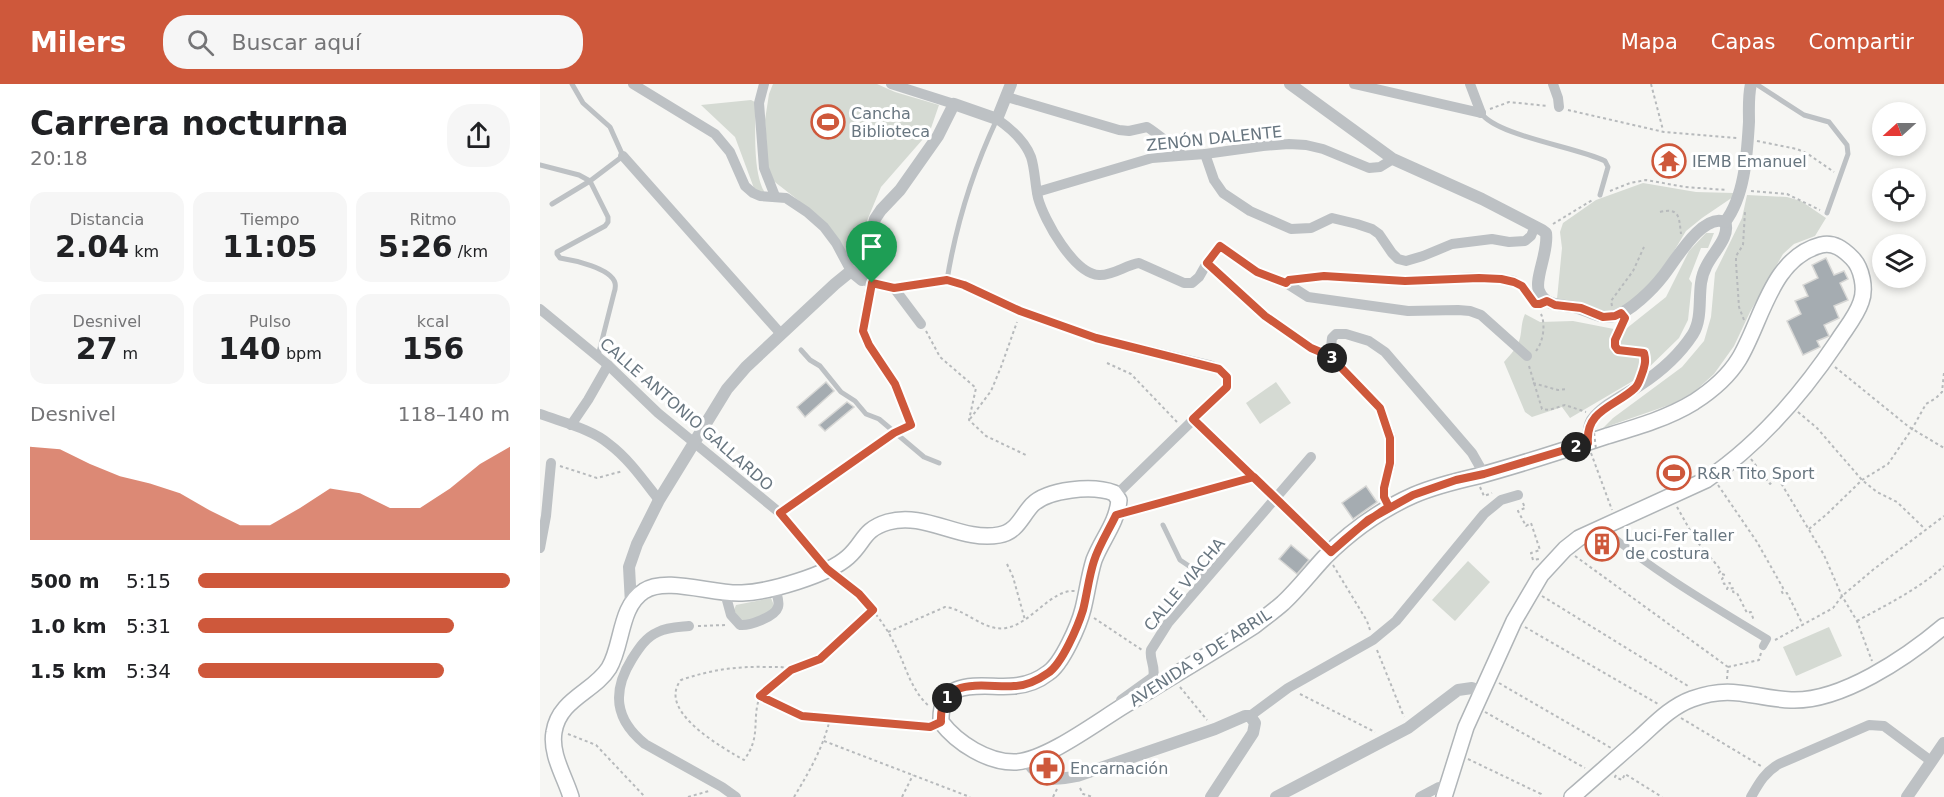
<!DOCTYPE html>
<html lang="es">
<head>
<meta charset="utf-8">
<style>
  :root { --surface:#fff; --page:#f6f6f6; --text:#202124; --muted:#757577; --accent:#ce583b }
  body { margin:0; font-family:"DejaVu Sans",sans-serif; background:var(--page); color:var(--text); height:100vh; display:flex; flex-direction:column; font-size:22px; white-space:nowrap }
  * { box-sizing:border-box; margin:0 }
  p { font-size:20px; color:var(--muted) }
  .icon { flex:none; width:33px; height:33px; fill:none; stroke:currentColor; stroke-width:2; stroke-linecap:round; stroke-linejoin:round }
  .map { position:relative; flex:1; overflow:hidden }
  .sheet { display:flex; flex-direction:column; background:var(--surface); width:540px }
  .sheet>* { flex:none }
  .needle { width:39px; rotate:249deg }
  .fabs { position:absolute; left:1332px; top:18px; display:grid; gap:12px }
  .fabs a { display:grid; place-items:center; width:54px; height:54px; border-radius:50%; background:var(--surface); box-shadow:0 3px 9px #0003; font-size:30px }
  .pin { position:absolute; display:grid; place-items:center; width:51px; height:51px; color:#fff; margin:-62px -26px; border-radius:50% 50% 50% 0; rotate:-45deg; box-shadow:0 0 6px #0007 }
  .pin .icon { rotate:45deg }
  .km { position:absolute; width:30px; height:30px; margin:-15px; border-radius:50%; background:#222; color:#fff; font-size:16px; line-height:30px; text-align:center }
  .round { display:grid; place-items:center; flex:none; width:63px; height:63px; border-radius:24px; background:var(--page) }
  .overview { display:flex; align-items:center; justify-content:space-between; height:102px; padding:0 30px }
  h1 { font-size:33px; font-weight:600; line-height:45px }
  .metrics { display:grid; grid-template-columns:repeat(3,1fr); gap:9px; height:102px; padding:6px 30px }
  .metrics div { display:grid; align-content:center; border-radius:15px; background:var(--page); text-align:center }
  .metrics b { font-size:30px; font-weight:600 }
  .metrics small { font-size:16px; font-weight:400 }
  .metrics p { font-size:16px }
  .chart { height:168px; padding:12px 30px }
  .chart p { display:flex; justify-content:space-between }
  .chart svg { width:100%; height:108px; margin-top:6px; fill:var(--accent); opacity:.7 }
  ul { padding:0 30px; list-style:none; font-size:20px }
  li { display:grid; grid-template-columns:96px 72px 1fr; align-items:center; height:45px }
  li i { height:15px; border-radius:8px; background:var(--accent) }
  header { display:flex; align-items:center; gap:36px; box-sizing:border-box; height:84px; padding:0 30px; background:var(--accent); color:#fff }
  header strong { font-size:28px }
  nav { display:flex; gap:33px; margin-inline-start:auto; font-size:21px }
  .search { width:420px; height:54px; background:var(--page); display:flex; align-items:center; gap:15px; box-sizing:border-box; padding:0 21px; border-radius:24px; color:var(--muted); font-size:22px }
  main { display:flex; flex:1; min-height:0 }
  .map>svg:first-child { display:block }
  .green { fill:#d5dad3 }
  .building { fill:#a5acb1; stroke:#d7d7d5; stroke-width:1.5 }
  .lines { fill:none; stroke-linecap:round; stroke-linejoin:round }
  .secondary-casing { stroke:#b0b5b8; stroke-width:18 }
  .path { stroke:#b7babc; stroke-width:2; stroke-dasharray:3 3; stroke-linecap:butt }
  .service { stroke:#bdc1c4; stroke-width:5 }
  .pedestrian { stroke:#bdc1c4; stroke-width:8 }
  .minor { stroke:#bdc1c4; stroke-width:10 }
  .tertiary { stroke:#bdc1c4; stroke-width:12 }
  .secondary { stroke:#fff; stroke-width:15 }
  .path-bridge { stroke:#b7babc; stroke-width:2; stroke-dasharray:3 3; stroke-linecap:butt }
  .route-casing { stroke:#fff; stroke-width:12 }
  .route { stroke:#ce583b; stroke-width:8 }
  .labels { text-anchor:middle; stroke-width:6; stroke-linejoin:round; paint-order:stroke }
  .poi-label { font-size:16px; fill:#687680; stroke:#fff; text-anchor:start }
  .street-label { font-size:16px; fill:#687680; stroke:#fff }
</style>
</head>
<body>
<header>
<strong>Milers</strong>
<div class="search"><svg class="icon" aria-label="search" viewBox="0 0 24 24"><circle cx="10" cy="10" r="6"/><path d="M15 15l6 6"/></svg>Buscar aquí</div>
<nav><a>Mapa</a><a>Capas</a><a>Compartir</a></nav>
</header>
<main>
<section class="sheet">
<div class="overview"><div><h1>Carrera nocturna</h1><p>20:18</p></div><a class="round"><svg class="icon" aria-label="share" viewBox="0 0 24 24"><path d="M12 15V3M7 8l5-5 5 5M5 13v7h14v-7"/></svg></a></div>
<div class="metrics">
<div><p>Distancia</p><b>2.04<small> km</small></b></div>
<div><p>Tiempo</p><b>11:05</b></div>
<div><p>Ritmo</p><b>5:26<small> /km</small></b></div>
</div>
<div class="metrics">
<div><p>Desnivel</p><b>27<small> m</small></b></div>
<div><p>Pulso</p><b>140<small> bpm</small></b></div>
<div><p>kcal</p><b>156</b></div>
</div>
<div class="chart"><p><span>Desnivel</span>118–140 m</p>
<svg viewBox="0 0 160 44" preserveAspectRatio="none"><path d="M0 44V6L10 7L20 13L30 18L40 21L50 25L60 32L70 38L80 38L90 31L100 23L110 25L120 31L130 31L140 23L150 13L160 6V44z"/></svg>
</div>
<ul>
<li><b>500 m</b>5:15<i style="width:100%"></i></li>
<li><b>1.0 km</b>5:31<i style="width:82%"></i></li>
<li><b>1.5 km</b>5:34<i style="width:79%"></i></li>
</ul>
</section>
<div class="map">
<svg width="1404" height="713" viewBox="0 0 1404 713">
  <rect width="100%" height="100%" fill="#f6f6f3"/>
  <g class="green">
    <path d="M233 0H337L355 8 399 21 390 47 341 103 324 144 316 181 307 174 258 116 231 95 226 83 227 67 225 36 229 10Z"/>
    <path d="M211 16 215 18C216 42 212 88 225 109L215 107 195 53 161 21Z"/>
    <path d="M1103 99 1156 108 1194 109 1193 113 1162 134 1146 147 1131 172 1086 233 1017 215 1022 164 1020 148 1023 139 1056 116Z"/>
    <path d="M1207 111 1247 113 1261 117 1286 134 1275 152 1254 160 1243 170 1210 228 1194 262 1174 290 1154 308 1132 320 1063 344 1073 334 1142 283 1164 257 1171 233 1175 189 1202 134Z"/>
    <path d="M1166 149H1174L1168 164H1161L1149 195 1152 199 1148 236 1139 254 1098 294 1030 334 1022 323 992 333 985 328 964 278C970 271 978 263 980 254 982 245 981 239 985 230L1000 238 1033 237 1079 246 1087 244 1126 213 1149 167Z"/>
    <path d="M736 298 751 319 720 340 706 319Z"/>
    <path d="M928 477 950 498 915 537 892 516Z"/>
    <path d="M231 514 235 524 209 538 199 537 194 526 196 521Z"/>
    <path d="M1289 543 1302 572 1256 592 1243 563Z"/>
  </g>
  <g class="building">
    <path d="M1286 174 1294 191 1304 187 1308 195 1300 199 1308 216 1294 222 1299 234 1284 241 1289 252 1277 257 1280 263 1263 271 1247 237 1261 230 1255 217 1268 212 1263 201 1278 194 1272 181Z"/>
    <path d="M286 298 294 307 265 333 257 323Z"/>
    <path d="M307 318 314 323 285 347 279 341Z"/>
    <path d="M1135 376 1145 395 1133 400 1123 382Z"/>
    <path d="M826 402 837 418 813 435 802 419Z"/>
    <path d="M1064 453 1072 460 1059 471 1048 462Z"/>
    <path d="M751 461 769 476 757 490 739 475Z"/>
  </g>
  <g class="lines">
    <defs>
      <g id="secondary">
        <path d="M31 713C25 693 10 670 14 648 19 615 54 608 69 584 83 561 79 523 104 507 126 492 175 511 202 509 229 508 288 491 308 473 325 458 322 446 348 438 385 427 421 458 459 451 477 448 481 433 492 421 508 405 553 401 574 409L579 416C577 439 562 455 554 476 549 492 547 509 543 525 539 541 522 580 508 589 499 596 486 601 474 602 445 605 399 590 401 638 417 659 448 679 476 678 507 676 557 638 585 621 628 595 672 569 714 542 724 534 734 527 743 519 758 505 771 488 785 473 811 447 840 426 874 411 895 402 916 397 938 392 982 380 1025 366 1067 352 1097 343 1128 334 1154 318 1171 307 1188 293 1199 275 1222 237 1231 174 1281 161 1294 158 1303 165 1312 174 1322 184 1326 205 1321 218 1316 233 1305 245 1297 258 1262 310 1218 361 1166 396L1039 454 1025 465 1001 491 974 537 926 643 904 713"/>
        <path d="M1032 713C1054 694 1075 675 1097 656 1114 641 1130 623 1152 615 1193 600 1211 614 1251 616 1301 618 1366 574 1404 542"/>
      </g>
    </defs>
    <use href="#secondary" class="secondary-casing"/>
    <g class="path">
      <path d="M1111 0 1123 46"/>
      <path d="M950 25 969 18 1008 22"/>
      <path d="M1028 26 1124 48 1197 54"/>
      <path d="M1217 57 1257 65 1268 70 1294 88"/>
      <path d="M1070 107 1090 99 1106 96 1145 103 1187 106"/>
      <path d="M1211 107 1247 110 1280 126"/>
      <path d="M1120 128C1140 123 1139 134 1141 150"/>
      <path d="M1013 140 1054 115"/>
      <path d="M1072 222 1071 217 1093 187 1104 163"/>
      <path d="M1204 236 1199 223 1196 179V172L1203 161 1205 128"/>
      <path d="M1082 241 1075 256V263L1079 266 1104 269 1106 278 1104 284"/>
      <path d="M386 247 400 273 436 304 429 336 446 352 488 372"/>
      <path d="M996 267C1003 258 1006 241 1001 230"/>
      <path d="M567 279 591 290 637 338"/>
      <path d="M989 282 1002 325 1009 326 1025 321 1046 328"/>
      <path d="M1295 283 1369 343 1404 364"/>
      <path d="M993 299 1018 306 1028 305"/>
      <path d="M1258 328 1277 344 1322 396 1337 408 1357 418 1385 445"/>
      <path d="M430 335 451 307 461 283 477 238"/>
      <path d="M661 343 729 407"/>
      <path d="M1051 369 1072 426"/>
      <path d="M1211 375 1230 400 1238 394 1284 471 1302 512 1317 537 1332 577"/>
      <path d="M20 382 57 394 83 387"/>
      <path d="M1178 401 1217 458 1243 504 1241 506 1243 510 1247 509 1263 541"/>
      <path d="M940 403 944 412 952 409"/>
      <path d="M983 419 985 424 978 427 986 442 991 439 1000 466 991 469 993 476 999 475"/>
      <path d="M744 421 783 459"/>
      <path d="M1137 423 1155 455 1181 486 1179 489 1185 491 1182 495 1184 500 1190 499 1187 505 1194 504 1193 508 1197 509 1207 529 1211 528 1214 537"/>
      <path d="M589 427 714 393"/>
      <path d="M247 438 278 475"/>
      <path d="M1269 445 1287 430 1322 396 1348 380 1372 345 1386 320 1396 314 1402 308 1404 289"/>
      <path d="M1035 472 1188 583"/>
      <path d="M467 480 473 493 485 536"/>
      <path d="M793 481 827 537 830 546"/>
      <path d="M297 493C321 512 341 532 354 559 366 581 370 606 390 623"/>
      <path d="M1002 512 1148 602"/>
      <path d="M554 534 602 566"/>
      <path d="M1317 537C1346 521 1379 505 1404 482"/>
      <path d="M158 542 186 541"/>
      <path d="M985 543 1118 620"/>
      <path d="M348 548 405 523C426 525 444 548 466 544 491 540 511 505 535 507"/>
      <path d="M1235 556 1293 524 1302 512 1334 485 1404 432"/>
      <path d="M837 566 864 633"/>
      <path d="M1187 595 1188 583 1219 576 1221 569"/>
      <path d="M959 599 1071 664"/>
      <path d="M640 603 667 636"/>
      <path d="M760 610 835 648"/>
      <path d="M220 612C211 636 222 652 204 676 183 664 116 627 141 596 170 586 197 582 227 583 236 583 243 582 251 586"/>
      <path d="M945 628 1045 684"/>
      <path d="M1141 634 1221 682"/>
      <path d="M291 635 390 643"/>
      <path d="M28 650 56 661 105 713"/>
      <path d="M284 657 430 713"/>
      <path d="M928 675 1001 710 1000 713"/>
      <path d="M1076 691 1075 693 1082 696 1085 690 1122 713"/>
      <path d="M540 704 543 710 553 713"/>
      <path d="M148 713 169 707"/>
      <path d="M254 713C269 688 283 664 290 635L263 632 220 612 251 586 280 575 333 526"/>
      <path d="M362 713 373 691"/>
      <path d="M513 713 517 705"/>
    </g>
    <g class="service">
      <path d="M1216 0 1264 31 1289 38 1307 61 1308 70 1287 129"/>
      <path d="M941 29C957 52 1037 63 1065 77L1068 83 1060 111"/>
      <path d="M0 81 39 91 50 97 68 133V138L65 142 17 168V170L20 174C33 176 71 184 75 199 76 203 75 206 74 209L58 272"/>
      <path d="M12 120 50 97 83 72 70 43 43 19 32 0"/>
      <path d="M407 196C416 141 433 86 457 35"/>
      <path d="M261 266 270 276 280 282 301 308 315 317 326 330 339 335 384 373 399 379"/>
      <path d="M623 441 640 476 667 494"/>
    </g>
    <path class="pedestrian" d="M1063 445C1113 487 1171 521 1227 555L1223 562"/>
    <g class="minor">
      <path d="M93 0 175 50 190 68 205 102 213 109 220 112 246 114 267 128 284 143 296 159 311 187"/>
      <path d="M224 0 219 19 224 84 235 112"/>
      <path d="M351 0 414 20"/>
      <path d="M814 0 941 29"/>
      <path d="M930 0 941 29"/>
      <path d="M1013 0 1018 14 1019 23"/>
      <path d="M467 13 579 46 589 47 607 43C612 46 640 67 642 71"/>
      <path d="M457 35C470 44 485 57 491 73 495 85 495 101 498 114 504 136 534 190 559 191 572 192 586 181 599 179L644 199H652L659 193 667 179 725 232 771 264 790 272 840 324 851 354V379L844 404V413L849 423"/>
      <path d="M665 70 674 96 683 109 710 127 751 145 771 144 792 134 817 140 832 145 839 150 852 169 858 175 866 177 883 172 912 160 952 155 969 158 985 157 991 152 995 142"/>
      <path d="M83 72 241 250"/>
      <path d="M497 108 612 74 665 70 723 62 749 60 766 61 783 65 829 84 840 83 853 75"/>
      <path d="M667 179 680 162 717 188 746 199 768 213 868 227 918 226 930 227 941 231 987 272"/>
      <path d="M326 197 354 204 407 196 424 201 480 227 556 254 669 281C680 285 689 290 687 303L576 411"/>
      <path d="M746 199 749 196 785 192 865 197 939 193 961 195 974 197 982 202 995 220H1001L1007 217"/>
      <path d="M354 204 381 240"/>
      <path d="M0 225 68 281 118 329 240 429 354 349 371 341 355 300 329 261 323 247 331 199"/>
      <path d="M790 272 792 254 796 250H806L829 257 845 268 932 369 944 390"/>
      <path d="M0 330C21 338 52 345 69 360 89 375 104 397 119 416"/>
      <path d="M31 341 48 316 68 281"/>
      <path d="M0 464 6 432 11 379"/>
      <path d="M185 509 191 531 200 541C209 542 235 533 238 523 240 517 236 509 235 504"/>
      <path d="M149 542C139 543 127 543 118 548 106 553 99 564 92 575 72 607 74 635 105 660L182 703 196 713"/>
      <path d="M581 616 613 593C616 583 609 575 611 566L628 539 771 373"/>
      <path d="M710 632 748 604 833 556 856 537 944 430 961 416 978 411"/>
      <path d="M880 713 899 703H908"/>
      <path d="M1211 713C1219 699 1225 688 1239 680L1329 641 1344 642 1391 677"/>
    </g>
    <g class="tertiary">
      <path d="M750 0 853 75 942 115 1002 146 1006 149C1009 167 994 195 999 207 1005 222 1020 221 1034 223 1047 225 1060 236 1074 232 1090 228 1113 205 1123 192 1135 177 1163 128 1185 138 1191 153 1172 169 1166 183 1155 203 1165 230 1153 250 1140 270 1120 288 1100 301 1085 311 1063 321 1052 336 1048 343 1048 351 1049 359"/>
      <path d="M1185 138C1205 112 1207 70 1209 38 1209 25 1208 13 1211 0"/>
      <path d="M91 520 89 483 97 460 119 416 187 305 206 283 295 200 311 187 322 196 335 135 341 126 360 106 398 52 414 20 457 35 471 0"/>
      <path d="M487 677C501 698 513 697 537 692L675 645 705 632H710L715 639 713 649 671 713"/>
      <path d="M736 713 868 644 918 606 932 604 942 608"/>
      <path d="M1367 713 1404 659"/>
    </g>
    <use href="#secondary" class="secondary"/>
    <path class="path-bridge" d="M1052 331 1056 365"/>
  </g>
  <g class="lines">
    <defs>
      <path id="route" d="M332 199 323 247 329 261 355 300 371 341 354 349 240 429 287 485 319 510 333 526 280 575 251 586 220 612 262 632 390 643 401 638C399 590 445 604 474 602 486 602 498 596 508 589 522 580 538 542 543 526 547 510 549 492 554 477 559 461 569 446 576 431L714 393 791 468 828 436 873 411 916 396 944 390 1048 359C1045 326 1076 322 1095 304 1099 301 1101 292 1103 287 1105 280 1106 277 1104 269L1078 266 1075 262V256L1085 234 1081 229 1075 232 1063 233 1041 224 1015 221 1007 217 1000 220H995L982 202 974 198 961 195 939 194 865 197 784 192 749 196 746 199 717 188 680 162 667 179 725 232 771 264 790 272 840 324 850 354V379L844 404V413L849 423C827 436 809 451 791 468L653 335 687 303V293L679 285 556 254 480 227 424 201 407 196 354 204 332 199"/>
    </defs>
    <use href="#route" class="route-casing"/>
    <use href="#route" class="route"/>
  </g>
  <defs>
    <symbol id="stadium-ring" viewBox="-11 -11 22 22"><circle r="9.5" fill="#fff" stroke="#ce583b" stroke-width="1.5"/><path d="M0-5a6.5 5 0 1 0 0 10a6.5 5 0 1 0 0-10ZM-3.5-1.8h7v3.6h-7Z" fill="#ce583b"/></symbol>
    <symbol id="temple-ring" viewBox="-11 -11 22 22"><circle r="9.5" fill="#fff" stroke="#ce583b" stroke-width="1.5"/><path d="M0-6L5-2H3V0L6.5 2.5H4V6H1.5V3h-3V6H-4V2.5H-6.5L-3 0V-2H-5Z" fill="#ce583b"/></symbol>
    <symbol id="building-ring" viewBox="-11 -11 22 22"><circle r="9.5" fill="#fff" stroke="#ce583b" stroke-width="1.5"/><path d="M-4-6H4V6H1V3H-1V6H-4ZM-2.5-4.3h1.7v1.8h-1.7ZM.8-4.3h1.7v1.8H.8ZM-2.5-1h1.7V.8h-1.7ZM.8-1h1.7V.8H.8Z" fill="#ce583b"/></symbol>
    <symbol id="pharmacy-ring" viewBox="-11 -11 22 22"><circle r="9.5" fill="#fff" stroke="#ce583b" stroke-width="1.5"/><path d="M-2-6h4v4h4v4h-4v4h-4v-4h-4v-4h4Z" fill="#ce583b"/></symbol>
  </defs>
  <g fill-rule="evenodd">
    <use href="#stadium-ring" x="269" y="19" width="38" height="38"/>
    <use href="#temple-ring" x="1110" y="58" width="38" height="38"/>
    <use href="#stadium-ring" x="1115" y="370" width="38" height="38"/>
    <use href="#building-ring" x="1043" y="441" width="38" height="38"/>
    <use href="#pharmacy-ring" x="488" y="665" width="38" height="38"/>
  </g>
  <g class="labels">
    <g class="poi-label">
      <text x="311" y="35">Cancha<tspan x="311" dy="18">Biblioteca</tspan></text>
      <text x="1152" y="83">IEMB Emanuel</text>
      <text x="1157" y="395">R&amp;R Tito Sport</text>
      <text x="1085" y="457">Luci-Fer taller<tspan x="1085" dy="18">de costura</tspan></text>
      <text x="530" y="690">Encarnación</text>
    </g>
    <g class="street-label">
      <text transform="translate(674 54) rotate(-6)" y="6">ZENÓN DALENTE</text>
      <text transform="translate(147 330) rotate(41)" y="6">CALLE ANTONIO GALLARDO</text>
      <text transform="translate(644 500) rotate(-50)" y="6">CALLE VIACHA</text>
      <text transform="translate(660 573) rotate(-33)" y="6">AVENIDA 9 DE ABRIL</text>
    </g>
  </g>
</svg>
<div class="fabs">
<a><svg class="needle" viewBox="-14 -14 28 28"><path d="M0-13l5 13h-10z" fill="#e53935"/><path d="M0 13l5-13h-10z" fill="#757577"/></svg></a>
<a><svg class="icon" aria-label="locate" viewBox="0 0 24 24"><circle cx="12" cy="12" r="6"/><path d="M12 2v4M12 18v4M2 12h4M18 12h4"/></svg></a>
<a><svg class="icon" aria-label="layers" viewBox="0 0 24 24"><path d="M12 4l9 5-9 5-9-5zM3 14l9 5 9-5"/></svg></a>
</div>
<div class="pin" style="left:332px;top:199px;background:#1e9e55"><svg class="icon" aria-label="arrive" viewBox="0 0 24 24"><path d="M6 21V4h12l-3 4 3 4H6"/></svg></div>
<b class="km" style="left:407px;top:614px">1</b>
<b class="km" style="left:1036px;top:363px">2</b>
<b class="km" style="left:792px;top:274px">3</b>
</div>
</main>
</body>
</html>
